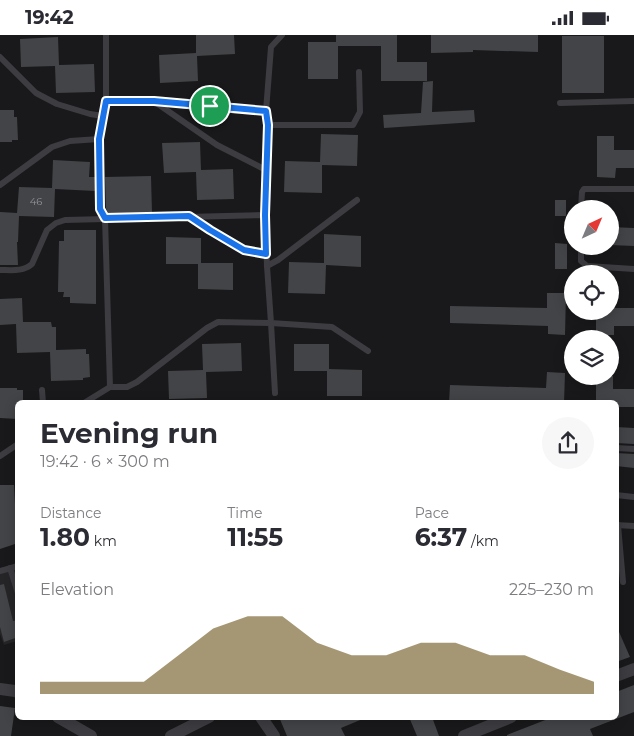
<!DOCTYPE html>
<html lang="en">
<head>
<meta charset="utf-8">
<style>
  :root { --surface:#fff; --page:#f7f7f7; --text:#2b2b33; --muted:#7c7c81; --accent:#806c3a }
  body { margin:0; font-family:Montserrat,sans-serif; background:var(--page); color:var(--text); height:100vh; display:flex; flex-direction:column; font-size:19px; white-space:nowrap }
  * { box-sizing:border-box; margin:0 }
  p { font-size:16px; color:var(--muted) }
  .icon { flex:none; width:28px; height:28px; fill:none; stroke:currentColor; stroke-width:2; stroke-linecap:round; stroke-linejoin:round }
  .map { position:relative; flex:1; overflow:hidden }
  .side { position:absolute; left:15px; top:365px; width:604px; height:320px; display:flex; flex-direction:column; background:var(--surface); border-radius:8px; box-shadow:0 2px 12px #0003 }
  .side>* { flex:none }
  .needle { width:32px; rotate:44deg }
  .controls { position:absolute; left:564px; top:165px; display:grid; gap:10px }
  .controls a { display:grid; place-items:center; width:55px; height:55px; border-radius:50%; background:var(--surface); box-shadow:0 2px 12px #0003; font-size:25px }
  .pin { position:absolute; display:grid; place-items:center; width:42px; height:42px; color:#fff; margin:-21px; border:2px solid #fff; border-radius:50%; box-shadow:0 1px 5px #0007 }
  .round { display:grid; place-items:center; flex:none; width:52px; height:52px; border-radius:26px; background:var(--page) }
  .summary { display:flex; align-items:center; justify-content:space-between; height:85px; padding:0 25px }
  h1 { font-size:28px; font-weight:700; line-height:38px }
  .figures { display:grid; grid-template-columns:repeat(3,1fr); gap:8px; height:85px; padding:5px 25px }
  .figures div { display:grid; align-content:center }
  .figures b { font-size:25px; font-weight:700 }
  .figures small { font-size:14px; font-weight:400 }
  .figures p { font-size:14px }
  .chart { height:140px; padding:10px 25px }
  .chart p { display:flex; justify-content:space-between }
  .chart svg { width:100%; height:90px; margin-top:5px; fill:var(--accent); opacity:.7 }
  .status { display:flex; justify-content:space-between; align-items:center; height:35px; padding:0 25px; background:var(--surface); direction:ltr }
  .status svg { height:14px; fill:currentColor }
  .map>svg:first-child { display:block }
  .built { fill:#252528 }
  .building { fill:#434447 }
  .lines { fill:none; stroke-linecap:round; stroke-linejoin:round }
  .lane { stroke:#3c3c41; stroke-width:6 }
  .street { stroke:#3c3c41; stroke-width:12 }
  .route-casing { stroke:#fff; stroke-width:10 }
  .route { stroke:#1a73e8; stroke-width:6 }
  .labels { text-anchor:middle; stroke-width:4; stroke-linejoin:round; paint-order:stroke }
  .number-label { font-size:10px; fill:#92949c }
</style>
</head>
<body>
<div class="status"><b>19:42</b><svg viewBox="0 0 49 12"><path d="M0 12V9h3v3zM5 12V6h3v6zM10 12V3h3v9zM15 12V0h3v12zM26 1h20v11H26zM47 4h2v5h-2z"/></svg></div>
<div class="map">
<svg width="634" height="701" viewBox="0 0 634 701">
  <rect width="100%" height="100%" fill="#19191b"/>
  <path class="built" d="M17 529V606L4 610 0 599V533Z"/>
  <g class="building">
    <path d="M196 0H234L235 19 197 21 198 46 160 48 159 20 196 18Z"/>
    <path d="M336 0H397V27H427V46H381V11H338V44H308V7H336Z"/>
    <path d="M431 0H538V17L473 15V17L431 18Z"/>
    <rect x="562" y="1" width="42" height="57"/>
    <path d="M58 2 59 30 94 29 95 57 56 58 55 31 21 32 20 4Z"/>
    <path d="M433 46 432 77 474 75 475 87 384 93 383 80 421 78 423 47Z"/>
    <path d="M0 75H14V82H17L18 105H12V107H0Z"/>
    <path d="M321 99 358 100 357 131 322 130V158L284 157 285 126 320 127Z"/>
    <path d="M597 101H614V115H634V133H616L615 143 597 142Z"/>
    <path d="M200 107 201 135 233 134 234 164 197 165 196 137 164 138 162 108Z"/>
    <path d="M53 125 90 127 89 142H95V156L55 154 54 182 19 181 18 207H17L18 230H0V177L17 178 19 152 52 153Z"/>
    <path d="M151 141 152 178H108L106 173 105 142Z"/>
    <rect x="555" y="165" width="11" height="16"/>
    <path d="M610 192 634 193V211L610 210Z"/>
    <path d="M64 195H96V269L70 268V262H63L64 257H58L59 206H64Z"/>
    <path d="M324 199 361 201V232L326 230 325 259 288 258 289 227 324 228Z"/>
    <path d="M166 202 201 203V228H233V255L198 254V229H166Z"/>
    <path d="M555 208 567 209V234H555Z"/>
    <path d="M547 258H566L565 300 548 299V291L450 288V271L547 273Z"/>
    <path d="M22 263 23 287H51L52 292H56V315L86 314V319H89L90 342 83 343V345L51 346 50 317 17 318 16 289 0 290V264Z"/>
    <path d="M610 273H634V291H614V300H596V276H610Z"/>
    <path d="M241 308 242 336 206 337 207 363 169 364 168 336 203 335 202 309Z"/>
    <path d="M294 309H329V334L362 335V361H327V336H294Z"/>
    <path d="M547 337 565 338 564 368H449L450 350 546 353Z"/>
    <path d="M596 341H613V354H634V372H616V368H596Z"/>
    <path d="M0 353H17V355H23V368H18V384L0 383Z"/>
    <path d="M616 392 634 393V409L616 408Z"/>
    <path d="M616 418 634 419V433L616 431Z"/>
    <path d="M0 450H14L16 489H18V508L0 514Z"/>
    <path d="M4 549 13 586 18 585V602L4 607 0 592V550Z"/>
    <path d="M616 590 630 622 616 627Z"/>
    <path d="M634 650V677L590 694 593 701H507V700L553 682H616V657Z"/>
    <path d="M0 671 15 673 11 701H0Z"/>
    <path d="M279 682H365V683L341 693 345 701H287Z"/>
    <path d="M409 682H432L439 701H417Z"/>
  </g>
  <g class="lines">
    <g class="lane">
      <path d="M106 0V66H154L266 76"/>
      <path d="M0 22 36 58 57 69 90 79 103 81"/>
      <path d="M155 67 217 110 266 135"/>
      <path d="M560 68 634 66"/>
      <path d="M268 90H353L360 77 359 37"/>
      <path d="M0 150 52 112 70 106 99 104"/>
      <path d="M581 174 582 157 584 154H634"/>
      <path d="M265 180 268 90 266 76 271 12 282 0"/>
      <path d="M189 181 209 195 244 215 266 219"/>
      <path d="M581 211V226L587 231 634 234"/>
      <path d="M267 231 278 225 357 165"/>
      <path d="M0 235C11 235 23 237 32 229L47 195 56 188 65 185 265 180 267 231 271 288 332 292 368 316"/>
      <path d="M110 352H127L137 347 207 293 218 287 271 288 275 358"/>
      <path d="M42 355 43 368"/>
      <path d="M84 368 110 352 105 183 101 174 99 104 106 66"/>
      <path d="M616 413 634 414"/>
      <path d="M0 421 18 409"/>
      <path d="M616 460 634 462"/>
      <path d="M616 490 634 491"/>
      <path d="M618 490 623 547"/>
      <path d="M10 533 18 558"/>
      <path d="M0 536 18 531"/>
    </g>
    <g class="street">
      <path d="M616 641 634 634"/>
      <path d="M0 654 15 656 18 657"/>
      <path d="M58 682 91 701"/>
      <path d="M261 682 274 701"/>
      <path d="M171 701 209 682"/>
      <path d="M464 701 511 682"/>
    </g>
  </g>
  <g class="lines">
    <defs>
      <path id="route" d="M106 66H154L266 76 268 90 265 180 266 219 244 215 210 195 189 181 105 183 100 174 99 104Z"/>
    </defs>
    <use href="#route" class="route-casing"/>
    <use href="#route" class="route"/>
  </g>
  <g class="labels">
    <g class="number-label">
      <text x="36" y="170">46</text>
    </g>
  </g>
</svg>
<div class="controls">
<a><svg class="needle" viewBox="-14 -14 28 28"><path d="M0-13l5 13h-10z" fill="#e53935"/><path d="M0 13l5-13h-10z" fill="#7c7c81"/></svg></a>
<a><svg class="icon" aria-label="locate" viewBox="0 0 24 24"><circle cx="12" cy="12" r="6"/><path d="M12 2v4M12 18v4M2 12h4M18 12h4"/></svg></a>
<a><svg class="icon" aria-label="layers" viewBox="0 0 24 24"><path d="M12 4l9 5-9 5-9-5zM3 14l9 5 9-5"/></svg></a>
</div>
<div class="pin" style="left:210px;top:71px;background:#1e9e55"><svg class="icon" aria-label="arrive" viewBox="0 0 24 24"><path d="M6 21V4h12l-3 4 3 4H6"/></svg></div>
<section class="side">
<div class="summary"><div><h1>Evening run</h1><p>19:42 · 6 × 300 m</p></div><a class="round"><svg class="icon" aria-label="share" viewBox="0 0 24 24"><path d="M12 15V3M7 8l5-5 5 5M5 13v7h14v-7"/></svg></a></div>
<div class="figures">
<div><p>Distance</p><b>1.80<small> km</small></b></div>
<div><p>Time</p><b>11:55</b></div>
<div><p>Pace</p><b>6:37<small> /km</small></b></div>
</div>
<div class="chart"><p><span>Elevation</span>225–230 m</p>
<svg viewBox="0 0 160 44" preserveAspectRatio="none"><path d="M0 44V38L10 38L20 38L30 38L40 25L50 12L60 6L70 6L80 19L90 25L100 25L110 19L120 19L130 25L140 25L150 32L160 38V44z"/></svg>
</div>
</section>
</div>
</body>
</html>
